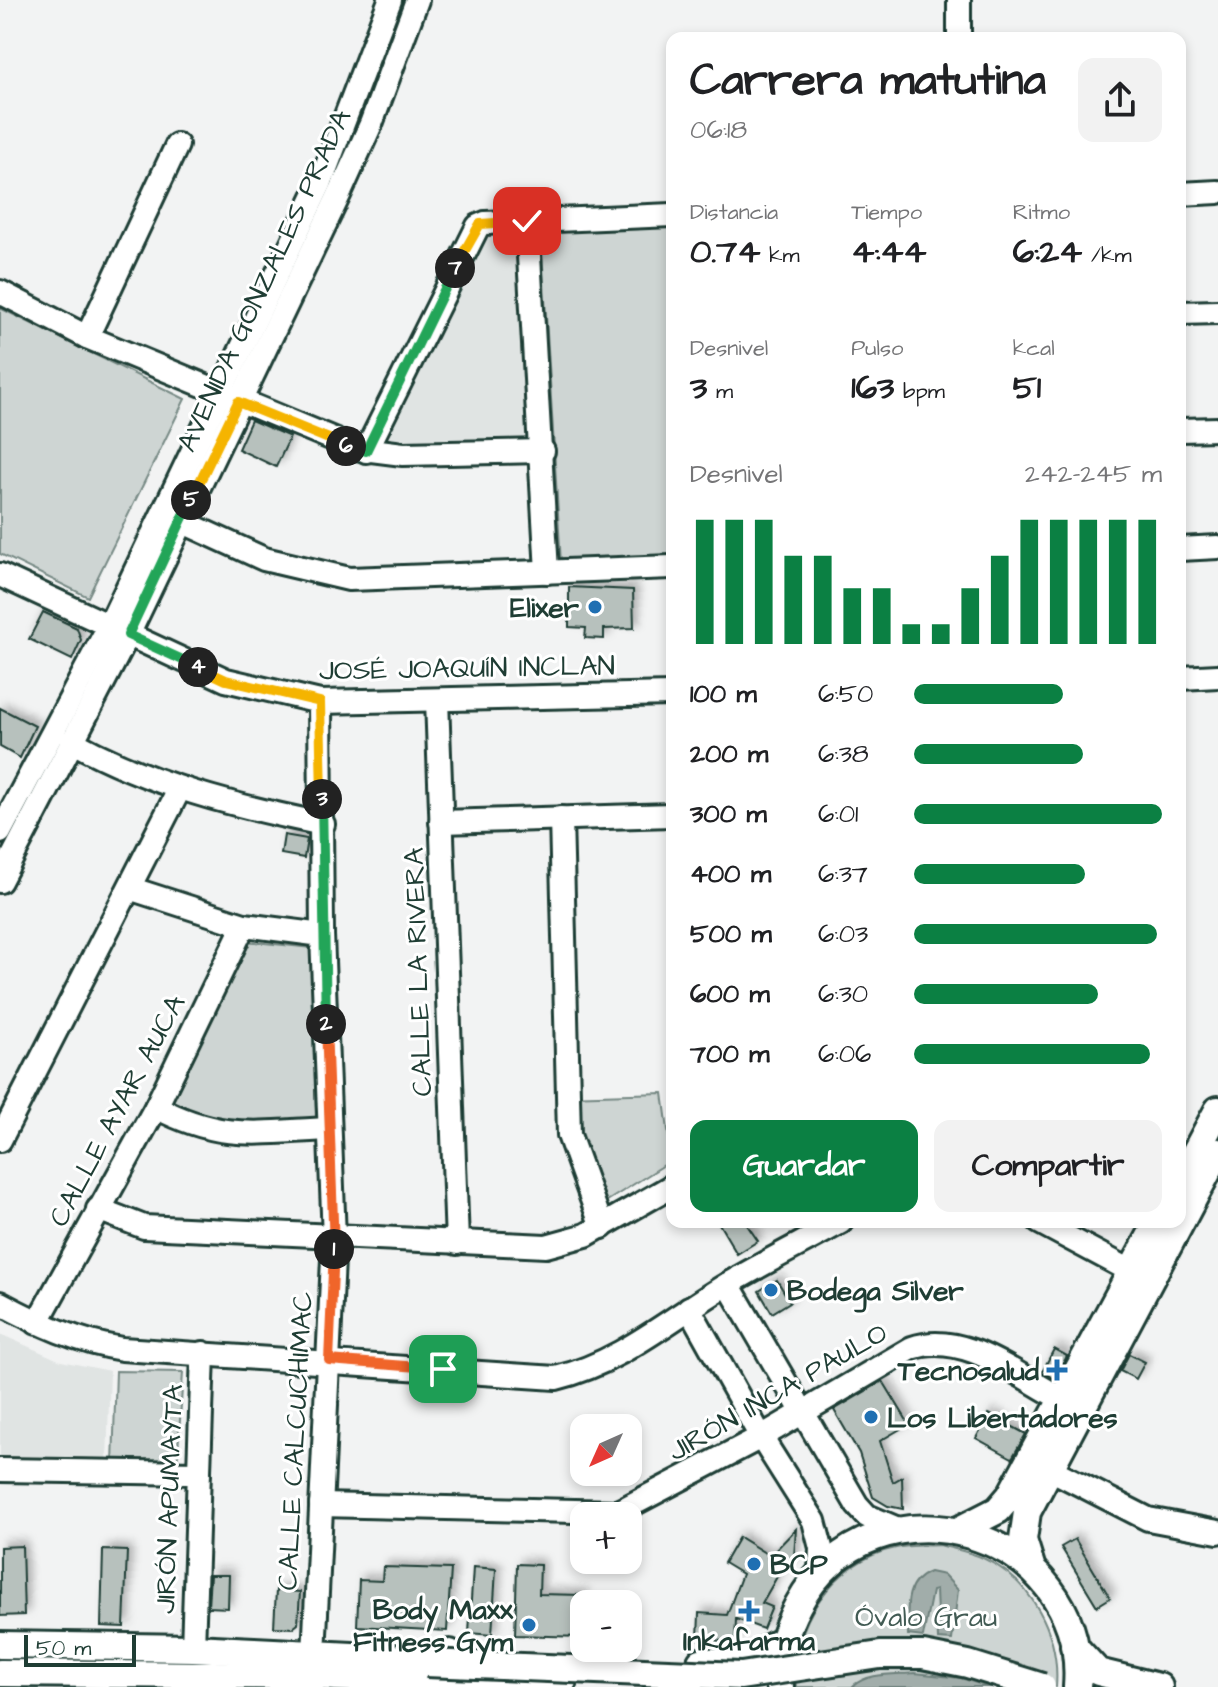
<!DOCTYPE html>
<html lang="es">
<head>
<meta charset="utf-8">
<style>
  :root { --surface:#fff; --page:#f2f2f2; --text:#202124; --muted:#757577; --accent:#0b8043 }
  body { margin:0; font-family:"Architects Daughter",sans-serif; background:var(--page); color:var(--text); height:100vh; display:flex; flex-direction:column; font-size:30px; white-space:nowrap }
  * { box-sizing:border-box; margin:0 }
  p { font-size:26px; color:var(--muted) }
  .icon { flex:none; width:44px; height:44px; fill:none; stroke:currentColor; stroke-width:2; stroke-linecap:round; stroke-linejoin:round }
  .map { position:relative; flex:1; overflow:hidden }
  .drawer { position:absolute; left:666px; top:32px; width:520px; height:1196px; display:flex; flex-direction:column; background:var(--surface); border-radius:16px; box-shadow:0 4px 12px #0003 }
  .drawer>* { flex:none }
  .needle { width:52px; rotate:225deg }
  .fabs { position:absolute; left:570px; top:1414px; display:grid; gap:16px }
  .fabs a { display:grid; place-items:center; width:72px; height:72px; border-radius:16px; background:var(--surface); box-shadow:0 4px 12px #0003; font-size:40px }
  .scale { position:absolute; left:24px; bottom:20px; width:112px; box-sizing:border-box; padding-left:8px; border:4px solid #1f3d34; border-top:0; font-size:22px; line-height:28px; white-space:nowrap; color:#1f3d34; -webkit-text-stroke:6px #fff; paint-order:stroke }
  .pin { position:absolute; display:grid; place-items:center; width:68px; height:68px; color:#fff; margin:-34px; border-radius:16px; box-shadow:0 4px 12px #0006 }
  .km { position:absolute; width:40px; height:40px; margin:-20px; border-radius:50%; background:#222; color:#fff; font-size:22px; line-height:40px; text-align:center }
  .round { display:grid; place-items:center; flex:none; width:84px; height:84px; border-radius:16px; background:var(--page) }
  .headline { display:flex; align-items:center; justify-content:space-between; height:136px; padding:0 24px }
  h1 { font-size:44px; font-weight:700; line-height:60px }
  .metrics { display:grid; grid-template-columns:repeat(3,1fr); gap:12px; height:136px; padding:8px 24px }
  .metrics div { display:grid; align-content:center }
  .metrics b { font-size:34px; font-weight:700 }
  .metrics small { font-size:22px; font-weight:400 }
  .metrics p { font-size:22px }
  .chart { height:224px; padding:16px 24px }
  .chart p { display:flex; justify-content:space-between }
  .chart svg { width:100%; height:144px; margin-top:8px; stroke:var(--accent); stroke-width:6 }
  .cta { display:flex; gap:16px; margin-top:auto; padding:16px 24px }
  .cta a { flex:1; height:92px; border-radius:16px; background:var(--accent); color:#fff; font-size:32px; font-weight:700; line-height:92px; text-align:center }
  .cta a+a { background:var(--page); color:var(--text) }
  ul { padding:0 24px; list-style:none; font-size:26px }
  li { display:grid; grid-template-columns:128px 96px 1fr; align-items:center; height:60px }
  li i { height:20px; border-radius:10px; background:var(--accent) }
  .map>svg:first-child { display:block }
  .built { fill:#e0e4e3 }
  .green { fill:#ced5d3; stroke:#768984; stroke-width:2 }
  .water { fill:#a1adaa; stroke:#6d807b; stroke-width:2 }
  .building { fill:#b7c1bd; stroke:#1f3d34; stroke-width:2; filter:url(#shadow) }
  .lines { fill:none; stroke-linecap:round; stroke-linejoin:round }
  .minor-casing { stroke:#1f3d34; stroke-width:28 }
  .major-casing { stroke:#1f3d34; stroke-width:32 }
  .minor { stroke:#fff; stroke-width:22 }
  .major { stroke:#fff; stroke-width:26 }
  .major-bridge-casing { stroke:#1f3d34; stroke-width:32; stroke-linecap:butt }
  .major-bridge { stroke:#fff; stroke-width:26 }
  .split-1-casing { stroke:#fff; stroke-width:16 }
  .split-2-casing { stroke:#fff; stroke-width:16 }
  .split-3-casing { stroke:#fff; stroke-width:16 }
  .split-4-casing { stroke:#fff; stroke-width:16 }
  .split-5-casing { stroke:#fff; stroke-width:16 }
  .split-6-casing { stroke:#fff; stroke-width:16 }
  .split-7-casing { stroke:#fff; stroke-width:16 }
  .split-8-casing { stroke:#fff; stroke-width:16 }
  .split-1 { stroke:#f0652b; stroke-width:10 }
  .split-2 { stroke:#f0652b; stroke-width:10 }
  .split-3 { stroke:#22a559; stroke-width:10 }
  .split-4 { stroke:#f5b400; stroke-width:10 }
  .split-5 { stroke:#22a559; stroke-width:10 }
  .split-6 { stroke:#f5b400; stroke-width:10 }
  .split-7 { stroke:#22a559; stroke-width:10 }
  .split-8 { stroke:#f5b400; stroke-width:10 }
  .poi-dot { fill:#1f6fb2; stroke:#fff; stroke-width:3 }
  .labels { text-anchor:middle; stroke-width:6; stroke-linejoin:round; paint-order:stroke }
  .street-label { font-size:28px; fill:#1f3d34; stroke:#fff }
  .poi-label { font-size:28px; font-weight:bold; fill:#1f3d34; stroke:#fff; text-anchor:end }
  .park-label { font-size:28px; fill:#425b54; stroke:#fff }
</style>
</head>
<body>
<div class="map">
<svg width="1218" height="1687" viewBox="0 0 1218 1687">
  <defs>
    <filter id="shadow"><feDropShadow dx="5" dy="-5" stdDeviation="4" flood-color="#0004"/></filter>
  </defs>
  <rect width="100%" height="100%" fill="#f2f3f3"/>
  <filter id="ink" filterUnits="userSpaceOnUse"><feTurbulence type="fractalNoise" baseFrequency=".0125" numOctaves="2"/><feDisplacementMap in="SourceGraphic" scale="16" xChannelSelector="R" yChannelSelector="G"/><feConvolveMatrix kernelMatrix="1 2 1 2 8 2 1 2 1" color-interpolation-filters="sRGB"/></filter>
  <g filter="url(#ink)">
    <g class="built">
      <path d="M485 234 513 235 530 444H384Z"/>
      <path d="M0 1334 61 1361 110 1371 107 1463 0 1461Z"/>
    </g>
    <g class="green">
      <path d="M672 226V563H561L541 233Z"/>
      <path d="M0 308 185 399 88 597 0 554Z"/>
      <path d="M245 941 312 948 316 1123 235 1129 165 1102Z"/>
      <path d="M663 1093 672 1160 596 1208 566 1096Z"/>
      <path d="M116 1371 183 1372 177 1468 113 1466Z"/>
      <path d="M940 1545C954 1549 970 1552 983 1558 1032 1580 1060 1635 1056 1687H796C789 1626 834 1560 896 1548 910 1545 926 1546 940 1545Z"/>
    </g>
    <g class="water">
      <path d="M930 1572 944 1575 958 1590 952 1640 938 1639 936 1590 932 1591 923 1637 908 1635C908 1610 902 1583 930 1572Z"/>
      <path d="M915 1673 961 1678 989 1687H852C867 1672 895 1675 915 1673Z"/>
    </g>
    <g class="building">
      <path d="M251 420 290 437 276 467 238 449Z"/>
      <path d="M569 587 633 590 634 628 604 629V639L585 638 586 628 569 627Z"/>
      <path d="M43 612 77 628 81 640 72 660 29 639Z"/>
      <path d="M0 708 35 726 20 758 0 747Z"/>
      <path d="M284 835 307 839 304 858 281 854Z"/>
      <path d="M718 1222H745L758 1241 737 1254Z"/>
      <path d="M777 1280 790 1302 772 1313 759 1291Z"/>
      <path d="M1054 1349 1067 1356 1055 1379 1042 1372Z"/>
      <path d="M1129 1354 1145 1362 1136 1379 1120 1371Z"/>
      <path d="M883 1381 909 1424 880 1441 893 1482 902 1477 903 1509 888 1506 873 1497 859 1453 834 1410Z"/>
      <path d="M989 1414 1026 1434 1012 1458 976 1438Z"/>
      <path d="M796 1529 794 1557 790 1565 786 1561 762 1603 772 1607 763 1629 736 1619 735 1642 698 1639 699 1613 727 1615 742 1574 724 1563 739 1537 770 1556Z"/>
      <path d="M1075 1539 1110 1598 1097 1606 1061 1547Z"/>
      <path d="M22 1546 24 1615 0 1616V1547Z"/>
      <path d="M103 1550 127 1551 124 1627 101 1626Z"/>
      <path d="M517 1564 540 1565 539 1594 583 1595 582 1637 515 1635Z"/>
      <path d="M383 1567 451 1569 447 1631 357 1626 359 1580 382 1581Z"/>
      <path d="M473 1567 496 1569 492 1635 469 1633Z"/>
      <path d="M210 1575H229L228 1608 208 1607Z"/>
      <path d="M276 1590 300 1592 298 1624 293 1628 274 1627Z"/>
    </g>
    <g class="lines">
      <defs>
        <g id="minor">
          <path d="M959 0V38"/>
          <path d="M1180 194 1218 192"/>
          <path d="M527 221 547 572"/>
          <path d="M0 292 87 337 355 448 403 454 543 451"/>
          <path d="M1180 313 1218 312"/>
          <path d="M87 337 177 145"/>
          <path d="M1180 430 1218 429"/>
          <path d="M366 451 478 226 485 223 672 215"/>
          <path d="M181 521 264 559 349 579 672 567"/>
          <path d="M1180 549 1218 547"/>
          <path d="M0 575 226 680 320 702 672 694"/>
          <path d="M1180 678 1218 676"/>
          <path d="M437 700 457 1243"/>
          <path d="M71 741C151 785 234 806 323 824"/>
          <path d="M561 818 569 1135 602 1227"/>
          <path d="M441 822 672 815"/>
          <path d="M0 832 109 626 320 184 390 0"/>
          <path d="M0 881 128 635 339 195 371 124 417 0"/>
          <path d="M132 889 244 925 322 935"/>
          <path d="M156 1107C222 1142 258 1132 329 1129"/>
          <path d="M0 1140 179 790"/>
          <path d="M98 1209 144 1227 546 1246 586 1235 672 1186"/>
          <path d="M1039 1222 1144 1278"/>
          <path d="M728 1284 857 1505 867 1516 900 1530"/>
          <path d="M0 1303C39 1324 78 1342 122 1349L556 1378C621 1363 672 1317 728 1284 765 1262 803 1243 841 1222"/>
          <path d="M689 1308 761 1437 814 1521 821 1548 820 1573"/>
          <path d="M37 1323 156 1107 244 925"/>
          <path d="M1050 1469 1148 1519 1218 1532"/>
          <path d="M0 1470 199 1473"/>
          <path d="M321 1505 618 1512 761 1437 912 1348C963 1330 1018 1376 1062 1399"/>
          <path d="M193 1648 203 1353"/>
          <path d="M314 1655 334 1238 322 935 320 702"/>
        </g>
        <g id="major">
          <path d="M1180 1181 1218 1110"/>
          <path d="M959 1530 998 1510 1010 1496 1158 1222"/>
          <path d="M1032 1569 1023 1540 1027 1512 1218 1152"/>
          <path d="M0 1645 193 1648 411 1659 450 1653"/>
          <path d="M1074 1646 1098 1672 1159 1687"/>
          <path d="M701 1662 744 1661 784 1640"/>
          <path d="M0 1673 315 1676 414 1681 445 1687"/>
          <path d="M426 1677 563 1681"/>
          <path d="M780 1687C776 1659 785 1629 798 1605 873 1466 1089 1530 1077 1687"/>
        </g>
      </defs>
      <use href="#minor" class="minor-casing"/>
      <use href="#major" class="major-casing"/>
      <use href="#minor" class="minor"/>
      <use href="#major" class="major"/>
      <defs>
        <path id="major-bridge" d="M426 1663 741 1676 880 1655H923L968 1664 1042 1687"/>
      </defs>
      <use href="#major-bridge" class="major-bridge-casing"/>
      <use href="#major-bridge" class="major-bridge"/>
    </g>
  </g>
  <g class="lines" filter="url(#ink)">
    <defs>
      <path id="split-1" d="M334 1249 329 1360 443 1369"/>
      <path id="split-2" d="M326 1024 334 1249"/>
      <path id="split-3" d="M322 799 326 1024"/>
      <path id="split-4" d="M198 667 226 680 320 702 322 799"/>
      <path id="split-5" d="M191 500 128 635 198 667"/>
      <path id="split-6" d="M191 500 238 402 346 446"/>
      <path id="split-7" d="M346 446 366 451 455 268"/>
      <path id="split-8" d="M455 268 480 224 527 221"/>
    </defs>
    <use href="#split-1" class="split-1-casing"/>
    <use href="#split-2" class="split-2-casing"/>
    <use href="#split-3" class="split-3-casing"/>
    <use href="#split-4" class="split-4-casing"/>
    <use href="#split-5" class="split-5-casing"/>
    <use href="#split-6" class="split-6-casing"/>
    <use href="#split-7" class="split-7-casing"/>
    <use href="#split-8" class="split-8-casing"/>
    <use href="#split-1" class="split-1"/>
    <use href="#split-2" class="split-2"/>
    <use href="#split-3" class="split-3"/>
    <use href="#split-4" class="split-4"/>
    <use href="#split-5" class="split-5"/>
    <use href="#split-6" class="split-6"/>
    <use href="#split-7" class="split-7"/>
    <use href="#split-8" class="split-8"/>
  </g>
  <g class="poi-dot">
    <circle cx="595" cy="607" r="8"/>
    <circle cx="771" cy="1290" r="8"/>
    <path d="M1053 1358h8v8h8v8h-8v8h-8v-8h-8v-8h8z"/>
    <circle cx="871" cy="1417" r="8"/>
    <circle cx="754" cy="1564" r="8"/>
    <path d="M745 1599h8v8h8v8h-8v8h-8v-8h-8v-8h8z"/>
    <circle cx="529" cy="1625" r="8"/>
  </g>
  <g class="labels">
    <g class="street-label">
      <text transform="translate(263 280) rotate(-65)" y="10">AVENIDA GONZALES PRADA</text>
      <text transform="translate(467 667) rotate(-1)" y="10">JOSÉ JOAQUÍN INCLAN</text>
      <text transform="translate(417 972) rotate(-92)" y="10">CALLE LA RIVERA</text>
      <text transform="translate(116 1110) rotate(-62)" y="10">CALLE AYAR AUCA</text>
      <text transform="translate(777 1391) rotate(-30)" y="10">JIRÓN INCA PAULO</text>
      <text transform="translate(294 1441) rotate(-87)" y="10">CALLE CALCUCHIMAC</text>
      <text transform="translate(168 1499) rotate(-88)" y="10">JIRÓN APUMAYTA</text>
    </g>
    <g class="poi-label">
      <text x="579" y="617">Elixer</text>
      <text x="787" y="1300" text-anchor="start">Bodega Silver</text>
      <text x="1039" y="1380">Tecnosalud</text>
      <text x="887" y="1427" text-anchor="start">Los Libertadores</text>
      <text x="770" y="1574" text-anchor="start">BCP</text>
      <text x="513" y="1619">Body Maxx<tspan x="513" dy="32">Fitness Gym</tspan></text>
      <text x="749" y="1650" text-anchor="middle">Inkafarma</text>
    </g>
    <g class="park-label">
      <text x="926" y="1626">Óvalo Grau</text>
    </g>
  </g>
</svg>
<div class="fabs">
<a><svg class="needle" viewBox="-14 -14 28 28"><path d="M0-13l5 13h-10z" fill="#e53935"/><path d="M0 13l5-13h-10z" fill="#757577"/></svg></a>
<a>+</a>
<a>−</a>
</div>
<div class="scale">50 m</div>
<div class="pin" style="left:443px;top:1369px;background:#1e9e55"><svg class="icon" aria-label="arrive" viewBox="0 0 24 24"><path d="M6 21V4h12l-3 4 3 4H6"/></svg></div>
<div class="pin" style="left:527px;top:221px;background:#d93025"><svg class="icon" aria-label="check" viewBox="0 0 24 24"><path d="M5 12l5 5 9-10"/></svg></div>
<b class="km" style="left:334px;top:1249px">1</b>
<b class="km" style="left:326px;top:1024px">2</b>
<b class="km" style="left:322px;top:799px">3</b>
<b class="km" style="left:198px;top:667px">4</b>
<b class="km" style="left:191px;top:500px">5</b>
<b class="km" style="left:346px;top:446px">6</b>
<b class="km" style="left:455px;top:268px">7</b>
<section class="drawer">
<div class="headline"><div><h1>Carrera matutina</h1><p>06:18</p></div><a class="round"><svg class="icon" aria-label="share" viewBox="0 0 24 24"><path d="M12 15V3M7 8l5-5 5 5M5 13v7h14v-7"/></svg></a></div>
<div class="metrics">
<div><p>Distancia</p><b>0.74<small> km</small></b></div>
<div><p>Tiempo</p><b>4:44</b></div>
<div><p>Ritmo</p><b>6:24<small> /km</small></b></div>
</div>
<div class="metrics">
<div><p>Desnivel</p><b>3<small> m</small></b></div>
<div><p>Pulso</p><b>163<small> bpm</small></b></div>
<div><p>kcal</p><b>51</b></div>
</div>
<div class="chart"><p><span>Desnivel</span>242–245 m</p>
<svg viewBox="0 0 160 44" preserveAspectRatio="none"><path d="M5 44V6M15 44V6M25 44V6M35 44V17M45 44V17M55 44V27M65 44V27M75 44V38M85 44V38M95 44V27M105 44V17M115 44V6M125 44V6M135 44V6M145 44V6M155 44V6"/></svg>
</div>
<ul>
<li><b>100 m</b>6:50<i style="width:60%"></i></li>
<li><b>200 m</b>6:38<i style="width:68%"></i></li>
<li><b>300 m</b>6:01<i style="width:100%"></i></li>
<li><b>400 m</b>6:37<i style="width:69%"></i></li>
<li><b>500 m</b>6:03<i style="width:98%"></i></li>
<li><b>600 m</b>6:30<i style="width:74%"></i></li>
<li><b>700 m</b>6:06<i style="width:95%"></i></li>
</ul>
<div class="cta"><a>Guardar</a><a>Compartir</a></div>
</section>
</div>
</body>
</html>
